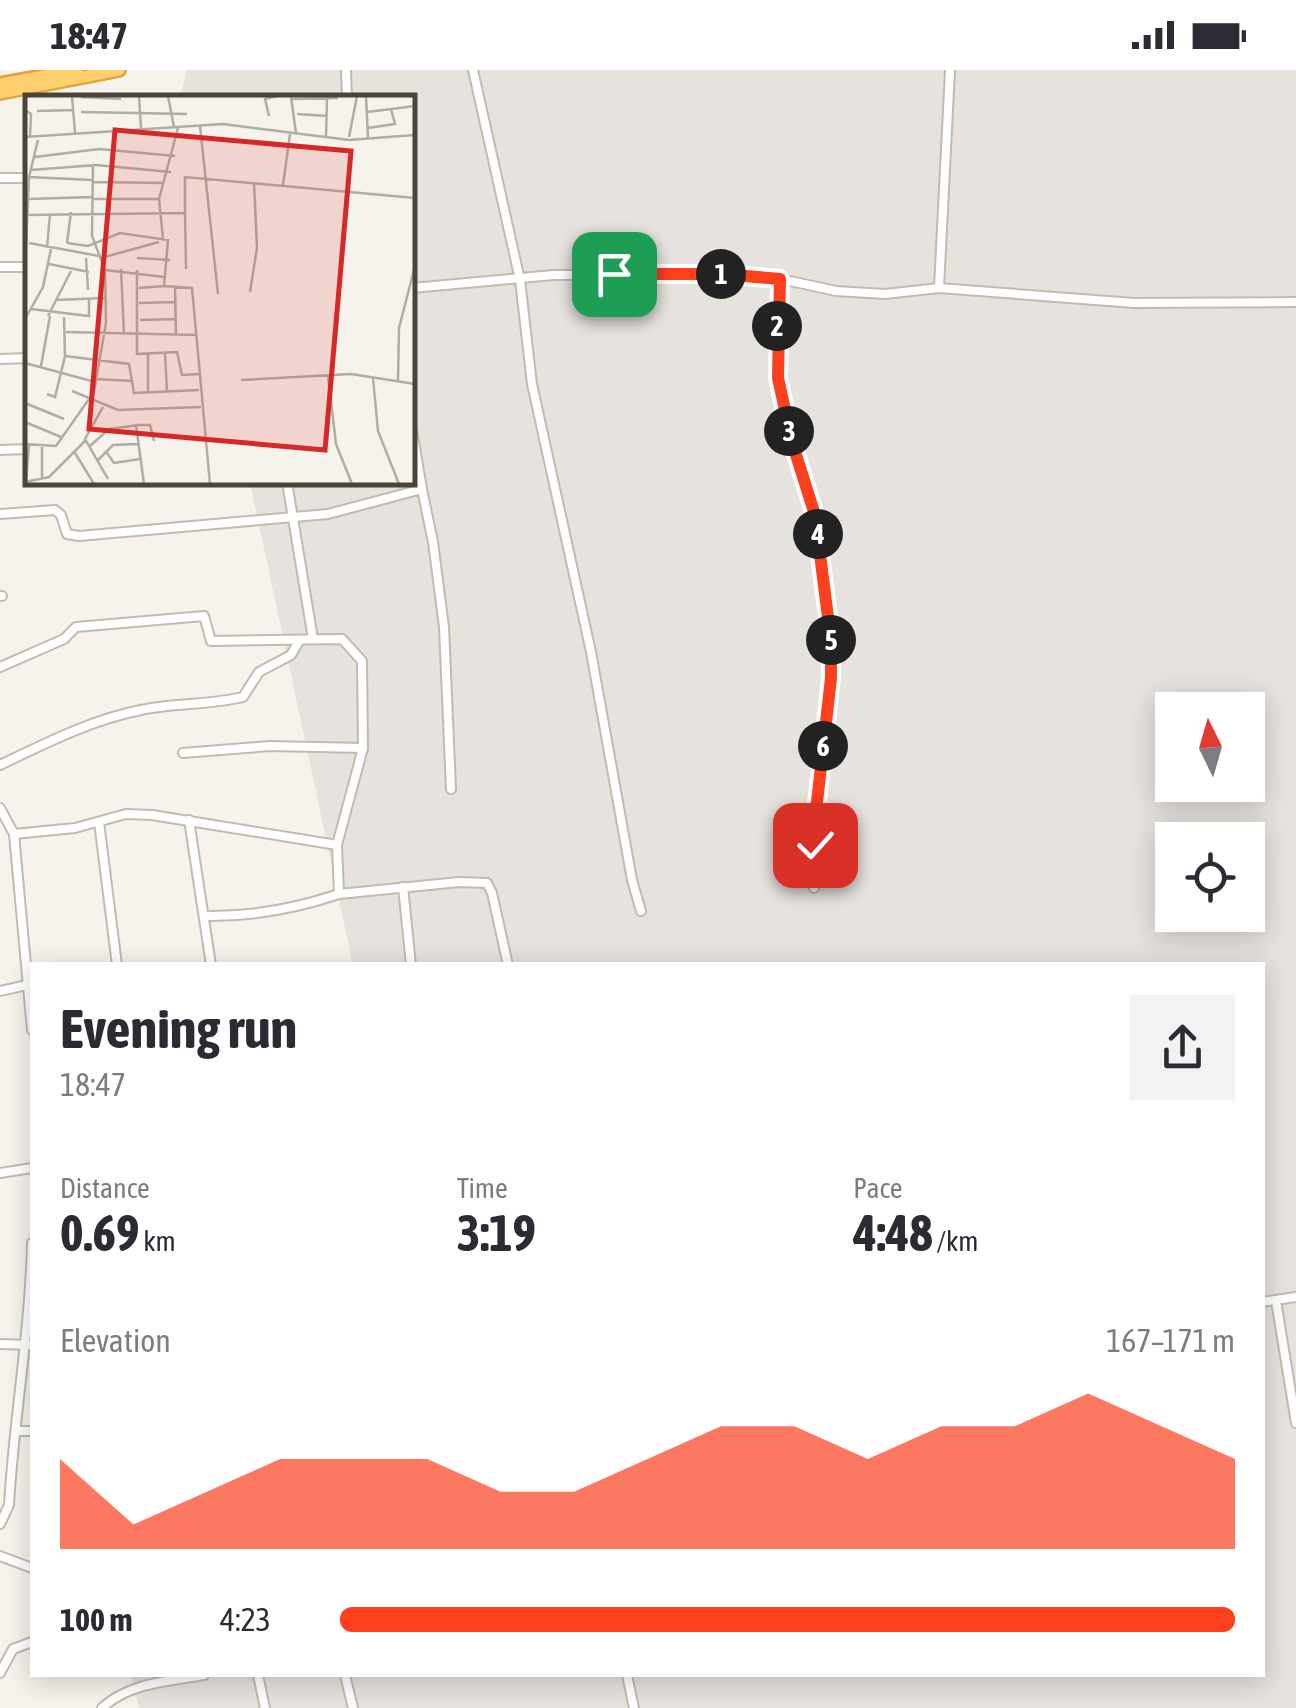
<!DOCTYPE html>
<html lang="en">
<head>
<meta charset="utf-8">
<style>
  :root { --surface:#fff; --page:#f2f2f3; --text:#2b2b33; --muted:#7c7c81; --accent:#fc3f1d }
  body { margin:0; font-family:"Asap Condensed",sans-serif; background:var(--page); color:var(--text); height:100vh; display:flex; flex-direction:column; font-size:38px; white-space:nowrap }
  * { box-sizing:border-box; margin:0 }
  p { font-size:32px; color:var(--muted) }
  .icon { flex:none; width:55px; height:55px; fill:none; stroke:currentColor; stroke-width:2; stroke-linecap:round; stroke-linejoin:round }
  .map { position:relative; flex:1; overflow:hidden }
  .drawer { position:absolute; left:30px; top:892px; width:1235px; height:715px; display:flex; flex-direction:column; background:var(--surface); border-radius:0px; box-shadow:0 5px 25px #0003 }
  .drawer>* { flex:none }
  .needle { width:65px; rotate:355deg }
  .fabs { position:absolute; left:1155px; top:622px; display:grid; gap:20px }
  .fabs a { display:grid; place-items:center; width:110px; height:110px; border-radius:0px; background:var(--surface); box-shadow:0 5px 25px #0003; font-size:50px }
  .pin { position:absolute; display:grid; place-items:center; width:85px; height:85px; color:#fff; margin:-42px; border-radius:20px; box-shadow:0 5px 15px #0006 }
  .km { position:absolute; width:50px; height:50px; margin:-25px; border-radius:50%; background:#222; color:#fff; font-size:28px; line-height:50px; text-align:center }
  .round { display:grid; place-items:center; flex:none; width:105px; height:105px; border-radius:0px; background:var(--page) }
  .overview { display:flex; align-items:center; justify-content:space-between; height:170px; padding:0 30px }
  h1 { font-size:55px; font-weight:700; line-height:75px }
  .stats { display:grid; grid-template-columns:repeat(3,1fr); gap:15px; height:170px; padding:10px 30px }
  .stats div { display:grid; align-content:center }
  .stats b { font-size:50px; font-weight:700 }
  .stats small { font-size:28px; font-weight:400 }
  .stats p { font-size:28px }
  .chart { height:280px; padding:20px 30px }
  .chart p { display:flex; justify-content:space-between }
  .chart svg { width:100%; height:180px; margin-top:10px; fill:var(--accent); opacity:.7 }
  ul { padding:0 30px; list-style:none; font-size:32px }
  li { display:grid; grid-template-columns:160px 120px 1fr; align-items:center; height:75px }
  li i { height:25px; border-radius:12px; background:var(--accent) }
  .status { display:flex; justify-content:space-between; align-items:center; height:70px; padding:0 50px; background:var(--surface); direction:ltr }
  .status svg { height:28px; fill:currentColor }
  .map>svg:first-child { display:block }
  .industrial { fill:#e6e2dd; fill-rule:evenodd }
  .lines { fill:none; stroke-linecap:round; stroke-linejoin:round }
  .minor-casing { stroke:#c2bbae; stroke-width:12 }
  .highway-casing { stroke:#e0a43c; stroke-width:16 }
  .minor { stroke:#fff; stroke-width:8 }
  .highway { stroke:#ffcf6e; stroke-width:11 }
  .route-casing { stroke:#fff; stroke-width:20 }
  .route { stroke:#fc3f1d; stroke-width:12 }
  .inset-road { fill:none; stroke:#b2ada4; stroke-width:2.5 }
  .view { fill:#d62828; fill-opacity:0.15; stroke:#d62828; stroke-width:5 }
  .inset-edge { fill:none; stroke:#4b4439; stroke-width:5 }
</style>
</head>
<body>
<div class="status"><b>18:47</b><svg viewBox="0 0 49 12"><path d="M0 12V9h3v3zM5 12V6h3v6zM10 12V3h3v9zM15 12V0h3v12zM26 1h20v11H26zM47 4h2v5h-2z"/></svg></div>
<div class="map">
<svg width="1296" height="1638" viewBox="0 0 1296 1638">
  <rect width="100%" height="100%" fill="#f6f3ec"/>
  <path class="industrial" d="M186 0H1296V1638H139L131 1605H1262V895H353L250 413 412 412V28L181 27ZM1172 640H1248V715H1172ZM1172 770H1248V845H1172Z"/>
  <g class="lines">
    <defs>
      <g id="minor">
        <path d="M346 0 347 28"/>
        <path d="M473 0 520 210 532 314 591 582 632 810 641 841"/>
        <path d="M0 108H28"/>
        <path d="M0 197H28"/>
        <path d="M780 209 778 308 792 372 815 445 831 571V608L815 741 814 818"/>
        <path d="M412 218 553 205 722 204 767 206 836 221 885 224 939 218 1134 233 1296 232"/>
        <path d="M939 218 950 0"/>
        <path d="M0 289 28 288"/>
        <path d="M412 360 422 419"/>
        <path d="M0 380 28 379"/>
        <path d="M287 412 313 569"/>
        <path d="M0 444 55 440 61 445 67 464 79 466 328 444 422 419 433 472 444 557 451 719"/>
        <path d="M0 526H2"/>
        <path d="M0 597 64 569 76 557 204 546 211 571 342 569 362 591 363 678 337 775 339 824C297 838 249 847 204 846"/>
        <path d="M183 683 270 676 363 678"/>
        <path d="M0 695C44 674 93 649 141 640 175 633 209 635 243 627L259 602 291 585 299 571"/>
        <path d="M0 738 14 764 32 960"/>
        <path d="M189 750 211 895"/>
        <path d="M99 752 117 895"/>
        <path d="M14 764 75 758 126 744 152 745 337 775"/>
        <path d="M403 817 411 895"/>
        <path d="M339 824 459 812 487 813 492 823 508 895"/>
        <path d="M0 921 27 915"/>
        <path d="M0 1103 32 1098"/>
        <path d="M1276 1231 1296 1353"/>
        <path d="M1262 1232 1296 1227"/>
        <path d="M0 1274 32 1275"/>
        <path d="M16 1361H32"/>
        <path d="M0 1454 9 1435C14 1348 30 1261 32 1173"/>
        <path d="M0 1486 32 1498"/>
        <path d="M0 1603 13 1579 32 1572"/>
        <path d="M258 1605 265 1638"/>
        <path d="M345 1605 353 1638"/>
        <path d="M627 1605 634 1638"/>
        <path d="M102 1638C128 1613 169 1611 204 1605"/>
      </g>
      <g id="highway">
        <path d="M0 14 77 0"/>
        <path d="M0 23 119 0"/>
      </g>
    </defs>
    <use href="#minor" class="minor-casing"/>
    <use href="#highway" class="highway-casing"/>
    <use href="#minor" class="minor"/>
    <use href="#highway" class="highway"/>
  </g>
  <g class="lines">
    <defs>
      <path id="route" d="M614 204H722L780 209 778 308 792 372 815 445 831 571V608L816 741 815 775"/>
    </defs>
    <use href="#route" class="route-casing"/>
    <use href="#route" class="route"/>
  </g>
  <g transform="translate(25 25)">
    <rect width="390" height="390" fill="#f6f3ec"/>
    <path class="inset-road" d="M47 1 50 38M114 1 116 33M143 1 149 32M341 1 343 43M56 2 96 4M266 2 271 38M267 4 313 3M0 15 6 19 5 42M12 16 48 15M56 17 162 19M342 17 390 11M272 19 303 21M244 21 240 4 253 1M175 31 193 199M343 33 370 29 366 14M0 42 198 29 324 45 390 40M301 42 302 4M324 42 332 1M10 62 74 54 150 61M6 75 71 70 146 77M4 82 67 85M67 87 139 88M258 90 265 39M4 104 68 102M68 104H134M160 118V82L390 103M0 120 160 118 161 174M138 144 134 104 153 33M4 148 74 161M42 148 63 151 95 138 143 145 139 191 114 193M42 148 46 117M22 153 25 119M61 163 63 195M76 163 134 147M112 163 145 165M24 169 64 177M96 174 99 239M0 175 4 82 13 45M80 175 139 182M112 175V259L152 257 157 280 174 279M139 191 167 193 185 389M150 191 151 241M225 197 232 153 229 87M30 205 80 203M114 208 151 207M6 214 64 221V204M23 221 46 176M0 224 18 192 26 154M115 225 151 224M41 237 172 240M123 258V298M140 258 142 297M40 261 104 269 109 298 174 295M0 268 70 287M16 271 25 221M303 281 311 349 327 389M348 283 353 336 374 389M71 284 107 286M216 285 326 279 390 289M373 286 374 233 390 171M47 296 93 315 176 312M22 299 30 302 40 261 39 222M0 308 39 324M78 312 60 344 83 384M0 327 36 342M111 330 119 389M0 349 31 351 69 297 81 228 80 175 67 141 68 70M65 351 84 334 114 330H125L129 346M17 352V384M50 358 69 389M82 358 89 368 115 364M73 365 88 350 113 349M0 387 24 382 60 346M1 387 4 350"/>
    <path class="view" d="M90 35 326 56 300 355 64 334Z"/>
    <rect width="390" height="390" class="inset-edge"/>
  </g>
</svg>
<div class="fabs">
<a><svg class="needle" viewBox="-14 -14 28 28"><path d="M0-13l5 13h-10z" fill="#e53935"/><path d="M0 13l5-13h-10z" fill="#7c7c81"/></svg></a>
<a><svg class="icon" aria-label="locate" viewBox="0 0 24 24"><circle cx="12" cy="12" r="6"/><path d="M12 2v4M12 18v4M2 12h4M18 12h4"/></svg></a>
</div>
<div class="pin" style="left:614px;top:204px;background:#1e9e55"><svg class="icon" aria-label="arrive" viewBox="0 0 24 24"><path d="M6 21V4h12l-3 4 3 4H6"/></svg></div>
<div class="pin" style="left:815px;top:775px;background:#d93025"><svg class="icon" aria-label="check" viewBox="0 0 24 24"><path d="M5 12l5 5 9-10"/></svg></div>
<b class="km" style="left:721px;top:204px">1</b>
<b class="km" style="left:777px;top:256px">2</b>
<b class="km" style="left:789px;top:361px">3</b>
<b class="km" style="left:818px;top:464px">4</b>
<b class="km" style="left:831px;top:570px">5</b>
<b class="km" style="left:823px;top:676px">6</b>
<section class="drawer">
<div class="overview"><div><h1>Evening run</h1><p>18:47</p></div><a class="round"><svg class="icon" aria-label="share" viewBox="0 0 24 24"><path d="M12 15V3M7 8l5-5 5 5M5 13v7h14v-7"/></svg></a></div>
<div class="stats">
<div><p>Distance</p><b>0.69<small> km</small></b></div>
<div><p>Time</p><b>3:19</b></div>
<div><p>Pace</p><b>4:48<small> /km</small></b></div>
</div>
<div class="chart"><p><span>Elevation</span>167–171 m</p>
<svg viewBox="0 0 160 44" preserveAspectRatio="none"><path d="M0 44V22L10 38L20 30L30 22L40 22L50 22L60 30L70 30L80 22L90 14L100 14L110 22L120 14L130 14L140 6L150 14L160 22V44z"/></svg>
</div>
<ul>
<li><b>100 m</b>4:23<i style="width:100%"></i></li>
</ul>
</section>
</div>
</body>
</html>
